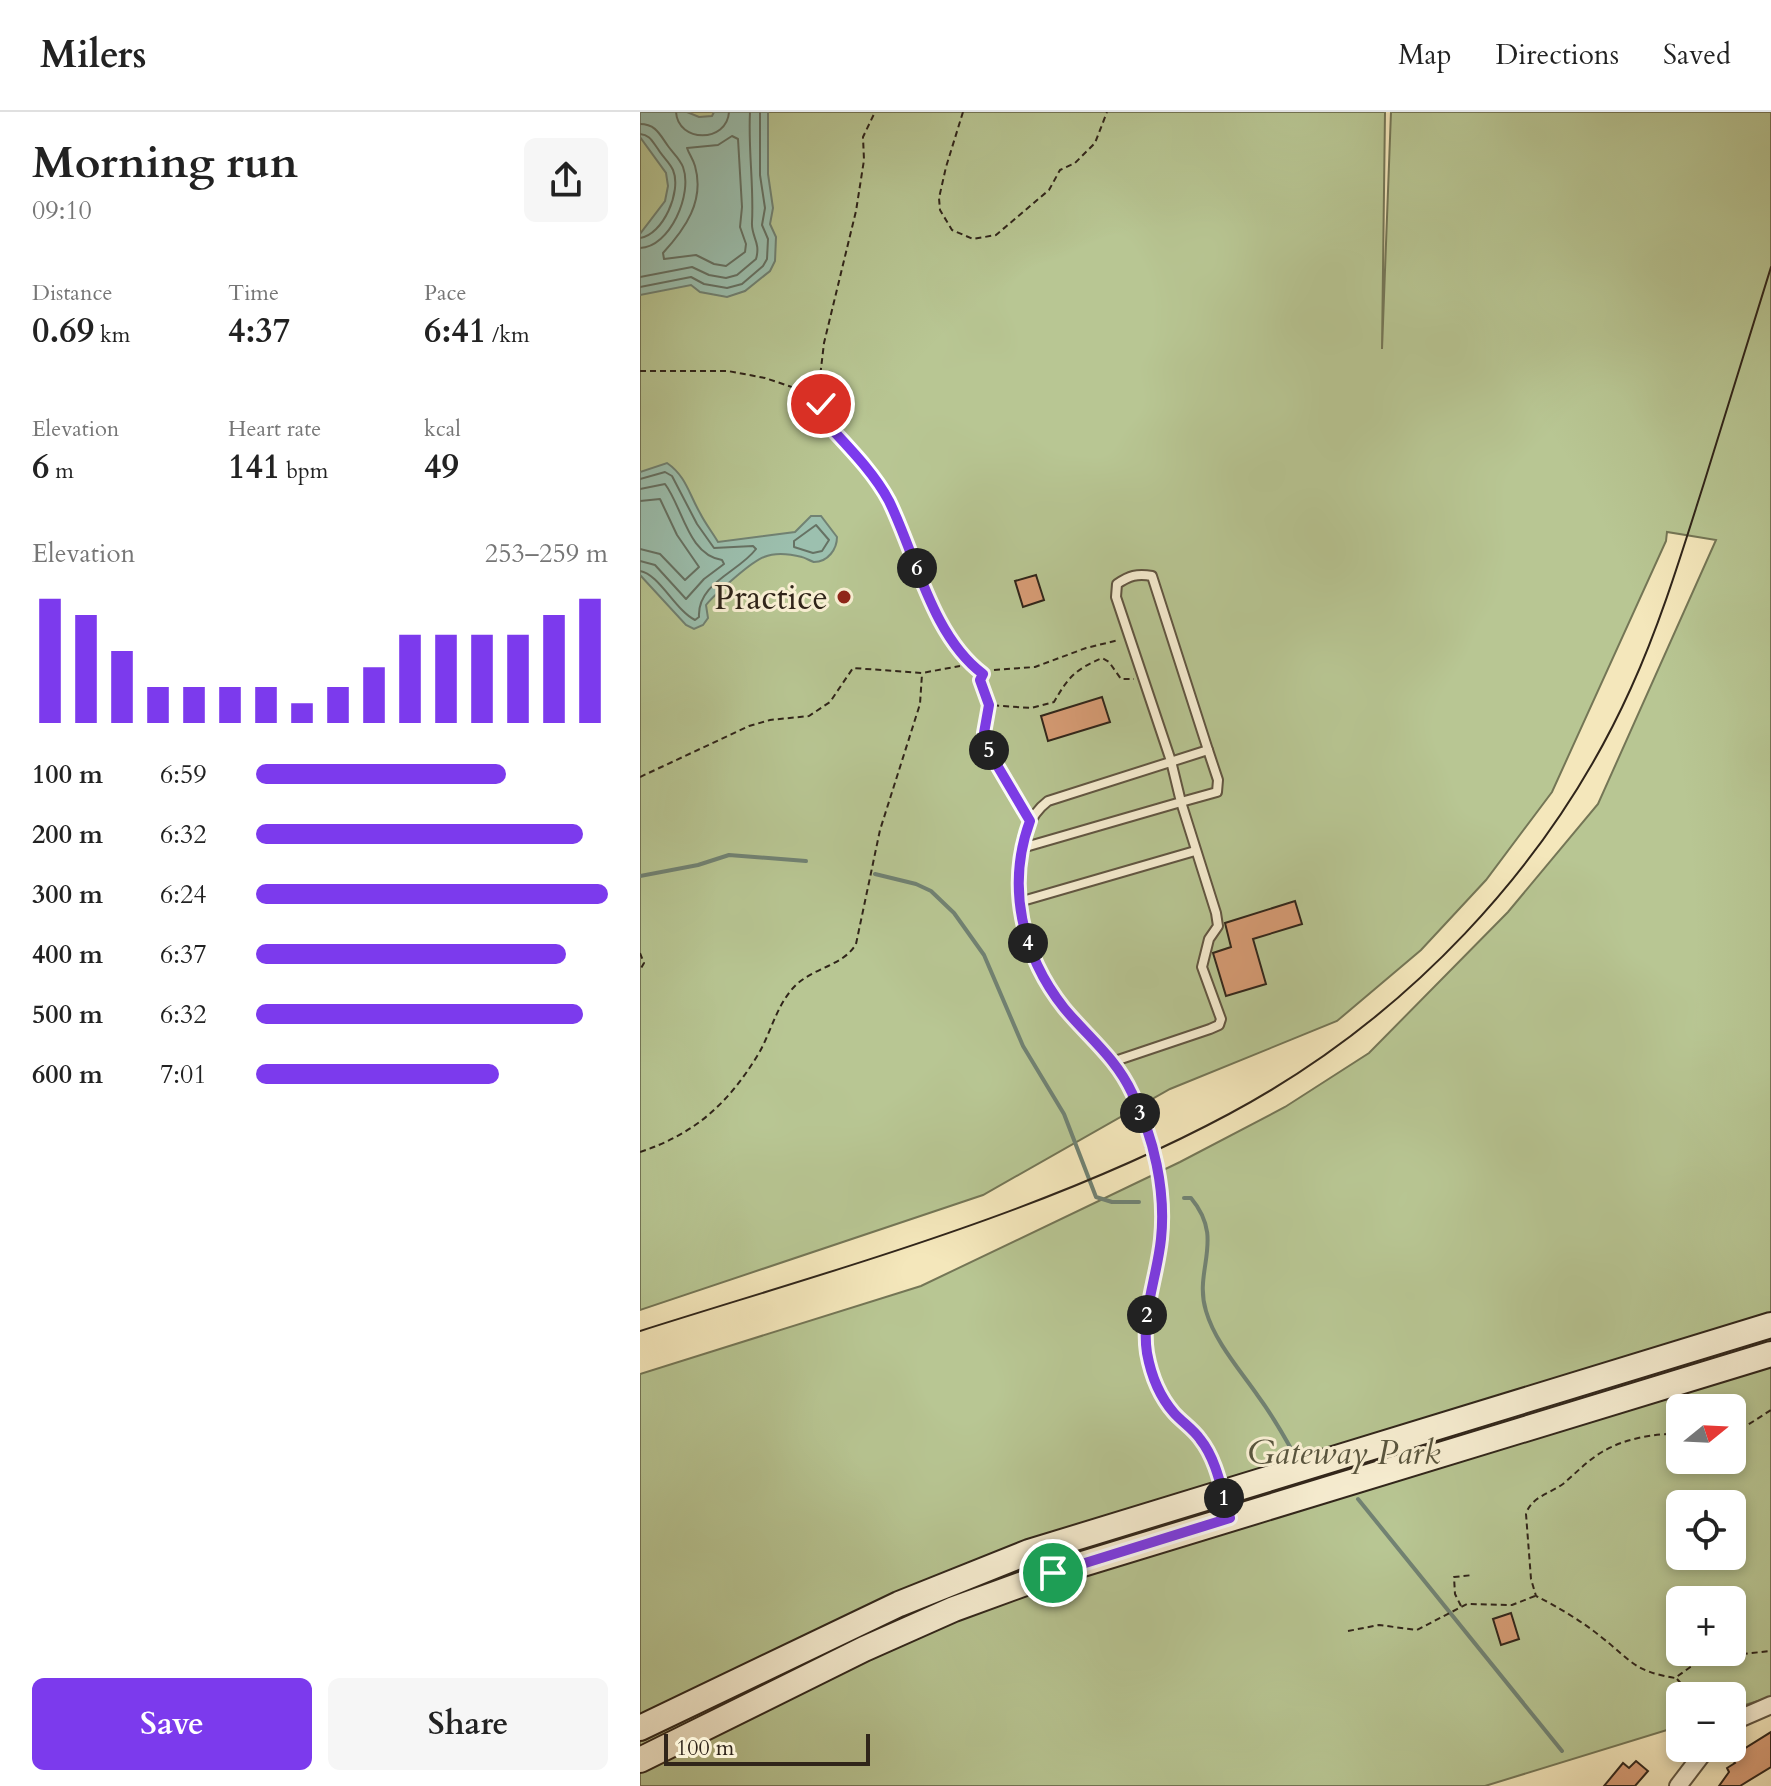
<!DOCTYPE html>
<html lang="en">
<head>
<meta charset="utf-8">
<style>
  :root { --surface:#fff; --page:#f6f6f6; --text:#222; --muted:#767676; --line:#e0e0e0; --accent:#7c3aed }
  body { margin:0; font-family:Cardo,serif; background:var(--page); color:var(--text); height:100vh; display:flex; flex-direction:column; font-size:30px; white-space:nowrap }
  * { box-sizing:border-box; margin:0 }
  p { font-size:26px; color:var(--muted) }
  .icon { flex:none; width:44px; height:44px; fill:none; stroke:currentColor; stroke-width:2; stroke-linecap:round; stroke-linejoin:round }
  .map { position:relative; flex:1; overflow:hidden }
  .drawer { display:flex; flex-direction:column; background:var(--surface); width:640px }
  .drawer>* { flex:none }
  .needle { width:52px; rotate:72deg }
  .controls { position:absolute; left:1026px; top:1282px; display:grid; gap:16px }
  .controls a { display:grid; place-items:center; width:80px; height:80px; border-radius:12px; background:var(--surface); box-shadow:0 4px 12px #0003; font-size:40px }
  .scale { position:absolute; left:24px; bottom:20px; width:206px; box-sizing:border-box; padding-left:8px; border:4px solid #30251a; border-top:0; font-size:22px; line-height:28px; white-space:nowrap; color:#30251a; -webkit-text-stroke:6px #f8efd3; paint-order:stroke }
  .pin { position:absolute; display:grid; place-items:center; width:68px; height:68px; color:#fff; margin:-34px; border:4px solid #fff; border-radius:50%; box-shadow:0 2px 8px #0007 }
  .km { position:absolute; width:40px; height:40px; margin:-20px; border-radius:50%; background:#222; color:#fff; font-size:22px; line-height:40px; text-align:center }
  .round { display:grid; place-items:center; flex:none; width:84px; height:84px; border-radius:12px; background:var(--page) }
  .headline { display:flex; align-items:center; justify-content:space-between; height:136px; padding:0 32px }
  h1 { font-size:44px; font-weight:700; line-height:60px }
  .metrics { display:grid; grid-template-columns:repeat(3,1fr); gap:12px; height:136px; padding:8px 32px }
  .metrics div { display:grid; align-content:center }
  .metrics b { font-size:34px; font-weight:700 }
  .metrics small { font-size:22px; font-weight:400 }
  .metrics p { font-size:22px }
  .chart { height:224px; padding:16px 32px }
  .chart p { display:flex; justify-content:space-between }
  .chart svg { width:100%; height:144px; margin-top:8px; stroke:var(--accent); stroke-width:6 }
  .cta { display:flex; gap:16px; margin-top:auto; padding:16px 32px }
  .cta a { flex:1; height:92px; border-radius:12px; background:var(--accent); color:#fff; font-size:32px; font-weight:700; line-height:92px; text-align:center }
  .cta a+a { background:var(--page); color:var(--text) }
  ul { padding:0 32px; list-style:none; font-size:26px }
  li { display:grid; grid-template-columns:128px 96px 1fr; align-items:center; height:60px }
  li i { height:20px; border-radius:10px; background:var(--accent) }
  header { display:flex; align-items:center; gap:48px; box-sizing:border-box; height:112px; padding:0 40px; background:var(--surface); border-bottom:2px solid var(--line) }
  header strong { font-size:38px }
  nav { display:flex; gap:44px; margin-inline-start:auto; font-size:28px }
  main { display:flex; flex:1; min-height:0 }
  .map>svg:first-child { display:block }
  .green { fill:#b8c693; stroke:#747656; stroke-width:2; fill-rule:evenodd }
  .water { fill:#9cc0af; stroke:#718273; stroke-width:2 }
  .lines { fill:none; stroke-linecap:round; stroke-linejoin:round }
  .shore { stroke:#667264; stroke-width:2 }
  .stream { stroke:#718273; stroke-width:4 }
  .building { fill:#d79c75; stroke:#30251a; stroke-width:2 }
  .lane-casing { stroke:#615642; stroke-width:12 }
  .street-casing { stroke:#615642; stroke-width:20 }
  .secondary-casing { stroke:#30251a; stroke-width:28 }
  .path { stroke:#30251a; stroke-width:2; stroke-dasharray:6 4; stroke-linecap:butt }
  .lane { stroke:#f8efd3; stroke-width:8 }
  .street { stroke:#f8efd3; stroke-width:16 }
  .secondary { stroke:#f8efd3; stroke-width:24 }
  .tram { stroke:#30251a; stroke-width:2 }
  .route-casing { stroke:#fff; stroke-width:16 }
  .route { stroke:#7c3aed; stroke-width:10 }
  .poi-dot { fill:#8f2418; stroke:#f8efd3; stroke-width:3 }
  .labels { text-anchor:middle; stroke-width:6; stroke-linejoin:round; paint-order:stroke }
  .poi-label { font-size:34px; fill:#30251a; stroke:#f8efd3; text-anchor:end }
  .park-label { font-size:34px; font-style:italic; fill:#59553e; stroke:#f8efd3 }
</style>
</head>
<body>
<header>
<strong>Milers</strong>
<nav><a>Map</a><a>Directions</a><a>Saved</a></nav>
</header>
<main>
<section class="drawer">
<div class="headline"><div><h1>Morning run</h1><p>09:10</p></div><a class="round"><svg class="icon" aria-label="share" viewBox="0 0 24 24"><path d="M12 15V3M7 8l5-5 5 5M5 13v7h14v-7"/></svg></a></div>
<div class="metrics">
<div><p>Distance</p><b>0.69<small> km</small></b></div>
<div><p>Time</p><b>4:37</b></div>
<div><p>Pace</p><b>6:41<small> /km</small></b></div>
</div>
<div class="metrics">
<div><p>Elevation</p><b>6<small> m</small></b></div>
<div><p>Heart rate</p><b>141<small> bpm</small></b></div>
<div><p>kcal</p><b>49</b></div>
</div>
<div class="chart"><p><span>Elevation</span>253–259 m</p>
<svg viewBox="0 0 160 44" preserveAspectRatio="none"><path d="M5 44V6M15 44V11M25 44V22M35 44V33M45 44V33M55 44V33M65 44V33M75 44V38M85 44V33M95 44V27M105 44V17M115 44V17M125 44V17M135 44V17M145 44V11M155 44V6"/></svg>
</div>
<ul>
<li><b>100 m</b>6:59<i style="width:71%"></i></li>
<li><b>200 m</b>6:32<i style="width:93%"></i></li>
<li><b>300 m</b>6:24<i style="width:100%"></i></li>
<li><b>400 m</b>6:37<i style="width:88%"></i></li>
<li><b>500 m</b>6:32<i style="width:93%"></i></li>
<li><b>600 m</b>7:01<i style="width:69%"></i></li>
</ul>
<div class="cta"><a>Save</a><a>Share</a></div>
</section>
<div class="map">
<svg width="1131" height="1674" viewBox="0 0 1131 1674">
  <rect width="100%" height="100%" fill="#f4e7bb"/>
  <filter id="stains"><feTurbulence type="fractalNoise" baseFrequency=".0025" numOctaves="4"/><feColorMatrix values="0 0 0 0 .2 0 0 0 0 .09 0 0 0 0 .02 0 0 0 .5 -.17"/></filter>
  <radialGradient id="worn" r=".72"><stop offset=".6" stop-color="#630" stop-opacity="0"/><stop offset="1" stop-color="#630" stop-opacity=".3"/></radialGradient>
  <path class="green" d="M0 0H745L742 237 751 0H1131V1585L1092 1597V1584H1040V1614L845 1674H0V1262L281 1174 540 1050 645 995 729 941 868 800 958 692 1076 428 1027 420 1026 429 912 680 846 768 781 838 697 909 530 977 343 1083 0 1198ZM1040 1296H1092V1348H1040ZM1040 1392H1092V1444H1040ZM1040 1488H1092V1540H1040Z"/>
  <g class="water">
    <path d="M0 0H47L59 5 72 4 74 0H128V62L133 96 130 112 136 125 135 149 130 159 105 179 87 185 60 180 51 173 0 183V122L25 89 28 74 26 61 0 25Z"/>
    <path d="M27 351C46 364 49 382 60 401 65 411 72 420 78 430L155 420 171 404H181L197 425C197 437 188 450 174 450 173 450 163 445 162 445 150 442 136 440 124 445 112 449 74 483 66 493L68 506 63 513 54 517 46 513 0 463V360Z"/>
  </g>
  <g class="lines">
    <g class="shore">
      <path d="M36 0C38 31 87 31 89 0"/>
      <path d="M0 12C16 12 20 23 28 34 33 41 40 47 43 55 53 82 30 135 0 136"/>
      <path d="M0 22C10 23 12 29 18 37 22 44 30 51 33 58 42 79 23 123 0 126"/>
      <path d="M92 24 98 27 102 95 100 115 106 132 105 140 86 154 74 152 56 143 24 147 23 141C45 117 65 89 55 54 53 47 49 42 47 36L78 33Z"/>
      <path d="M0 165 52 155 69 163 86 166 97 163 116 147C121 130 111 125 112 110 114 74 108 37 110 0"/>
      <path d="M0 175 51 165 64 172 87 176 102 172 123 154 127 147 128 127 122 113 125 96 120 63V0"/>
      <path d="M0 367 25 360 32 364 57 412 74 436 113 434 116 437C99 460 57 471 59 505L55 508C35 498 19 462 0 459"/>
      <path d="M0 377 25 372C43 396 48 443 82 448L84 452 64 467 46 487 15 453 0 449"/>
      <path d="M0 389 20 387 37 423 59 455 45 468 20 442 0 437"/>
      <path d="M176 413 189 428 182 439 173 441 154 435V429Z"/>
    </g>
    <g class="stream">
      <path d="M235 762 276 772 291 779 314 801 344 843 383 934 424 1002 456 1085 472 1090H499"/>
      <path d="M0 764 58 753 89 743 166 749"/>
      <path d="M544 1086H551C586 1128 553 1157 566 1199 575 1230 600 1258 618 1284 632 1303 643 1322 654 1342"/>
      <path d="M718 1387 922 1639"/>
    </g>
  </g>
  <g class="building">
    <path d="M396 463 404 488 383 495 375 469Z"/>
    <path d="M462 585 470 610 408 629 401 604Z"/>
    <path d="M655 789 662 812 613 827 626 872 586 884 573 841 591 835 585 811Z"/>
    <path d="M871 1501 879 1527 861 1533 853 1507Z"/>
    <path d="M1131 1620V1655L1100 1674H1079L1089 1660 1087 1656 1095 1651 1091 1645Z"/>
    <path d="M996 1649 1008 1659 995 1674H964L983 1651 989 1656Z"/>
  </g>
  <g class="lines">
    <defs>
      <g id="lane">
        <path d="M330 552 343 562"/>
        <path d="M382 736 541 690 531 649 476 485 477 472C489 464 497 461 512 464L568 638 408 689C387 705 383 727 379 753 372 817 401 871 442 917 453 928 467 939 476 952 488 969 498 991 504 1012 516 1050 527 1090 521 1131 515 1167 503 1202 507 1239 510 1262 521 1287 537 1304 545 1313 556 1320 562 1330 576 1352 582 1379 589 1404"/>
        <path d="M379 790 555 739"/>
        <path d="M475 949 570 917 579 913 581 907 562 855 569 827 578 814 576 801 541 690 577 680 578 668 568 638"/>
      </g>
      <g id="street">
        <path d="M1092 1610 1131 1593"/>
        <path d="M1038 1674 1067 1636"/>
      </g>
      <g id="secondary">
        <path d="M0 1616 259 1492 389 1440 1131 1213"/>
        <path d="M0 1648 224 1537 314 1497 413 1461 1131 1242"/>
      </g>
    </defs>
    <use href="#lane" class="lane-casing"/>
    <use href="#street" class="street-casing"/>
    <use href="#secondary" class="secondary-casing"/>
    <g class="path">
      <path d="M323 0 306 55 299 86 300 98 312 118 333 127 356 123 409 78 420 58 435 51 455 31 467 0"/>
      <path d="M0 259H88L125 266 155 276 169 290 220 350 247 386 296 502 323 542"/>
      <path d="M178 301 183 280 180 265 184 231 216 99 224 48 223 25 235 0"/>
      <path d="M354 558 395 555 446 536 479 528"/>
      <path d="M341 572 349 592"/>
      <path d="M0 665 109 614 130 608 169 604 190 590 213 556 282 561 320 554"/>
      <path d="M384 699C362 661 337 638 349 593L391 596 414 590C429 564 435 558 462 546L469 550 481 567H494"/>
      <path d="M0 841 4 851 0 858"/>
      <path d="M0 1040C55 1022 89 991 119 941 132 918 137 891 157 872 176 855 204 853 216 832L240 718 280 592 282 562"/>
      <path d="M1040 1322C1015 1321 983 1327 962 1340 947 1349 936 1361 923 1372 909 1382 891 1385 886 1402L891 1467 896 1484C916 1494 943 1510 960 1524 992 1549 993 1559 1035 1566L1063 1546 1131 1539"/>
      <path d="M1092 1323 1131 1298"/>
      <path d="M821 1494 815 1482 814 1465 833 1463"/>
      <path d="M708 1519 739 1513 777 1518 827 1492 872 1493 895 1484"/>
      <path d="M1037 1567 1052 1584"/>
    </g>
    <use href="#lane" class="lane"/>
    <use href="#street" class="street"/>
    <use href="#secondary" class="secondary"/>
    <path class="tram" d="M0 1219C199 1156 404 1101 589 1002 763 909 910 756 991 576 1021 510 1042 440 1064 371 1086 299 1109 227 1131 155"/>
  </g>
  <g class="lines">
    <defs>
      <path id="route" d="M181 292 178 302C202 329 232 357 249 389 276 444 292 524 343 562L340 568 349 593 344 621 351 643 390 709C366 774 382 843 424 896 448 925 476 946 492 981 514 1025 526 1079 521 1127 517 1166 501 1202 507 1241 511 1263 520 1285 534 1301 542 1310 553 1317 560 1327 577 1348 582 1380 590 1406L413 1461"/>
    </defs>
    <use href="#route" class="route-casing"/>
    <use href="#route" class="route"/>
  </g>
  <circle class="poi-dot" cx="204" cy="485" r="8"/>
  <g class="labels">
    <g class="poi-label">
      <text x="188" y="497">Practice</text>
    </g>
    <g class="park-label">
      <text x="704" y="1352">Gateway Park</text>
    </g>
  </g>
  <rect width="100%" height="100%" filter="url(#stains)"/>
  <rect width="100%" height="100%" fill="url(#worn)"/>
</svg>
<div class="controls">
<a><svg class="needle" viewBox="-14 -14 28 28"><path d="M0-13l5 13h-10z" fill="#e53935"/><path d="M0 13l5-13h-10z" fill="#767676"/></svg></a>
<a><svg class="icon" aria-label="locate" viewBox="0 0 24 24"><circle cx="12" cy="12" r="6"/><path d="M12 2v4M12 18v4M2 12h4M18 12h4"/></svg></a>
<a>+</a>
<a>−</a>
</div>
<div class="scale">100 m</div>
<div class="pin" style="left:413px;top:1461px;background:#1e9e55"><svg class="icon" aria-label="arrive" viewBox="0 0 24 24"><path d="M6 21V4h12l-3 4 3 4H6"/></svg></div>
<div class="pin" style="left:181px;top:292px;background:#d93025"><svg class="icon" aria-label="check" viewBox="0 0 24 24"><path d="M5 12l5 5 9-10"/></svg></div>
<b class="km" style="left:584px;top:1386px">1</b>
<b class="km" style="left:507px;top:1203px">2</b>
<b class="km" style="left:500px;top:1001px">3</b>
<b class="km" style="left:388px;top:831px">4</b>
<b class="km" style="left:349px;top:638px">5</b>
<b class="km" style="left:277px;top:456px">6</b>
</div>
</main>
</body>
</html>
